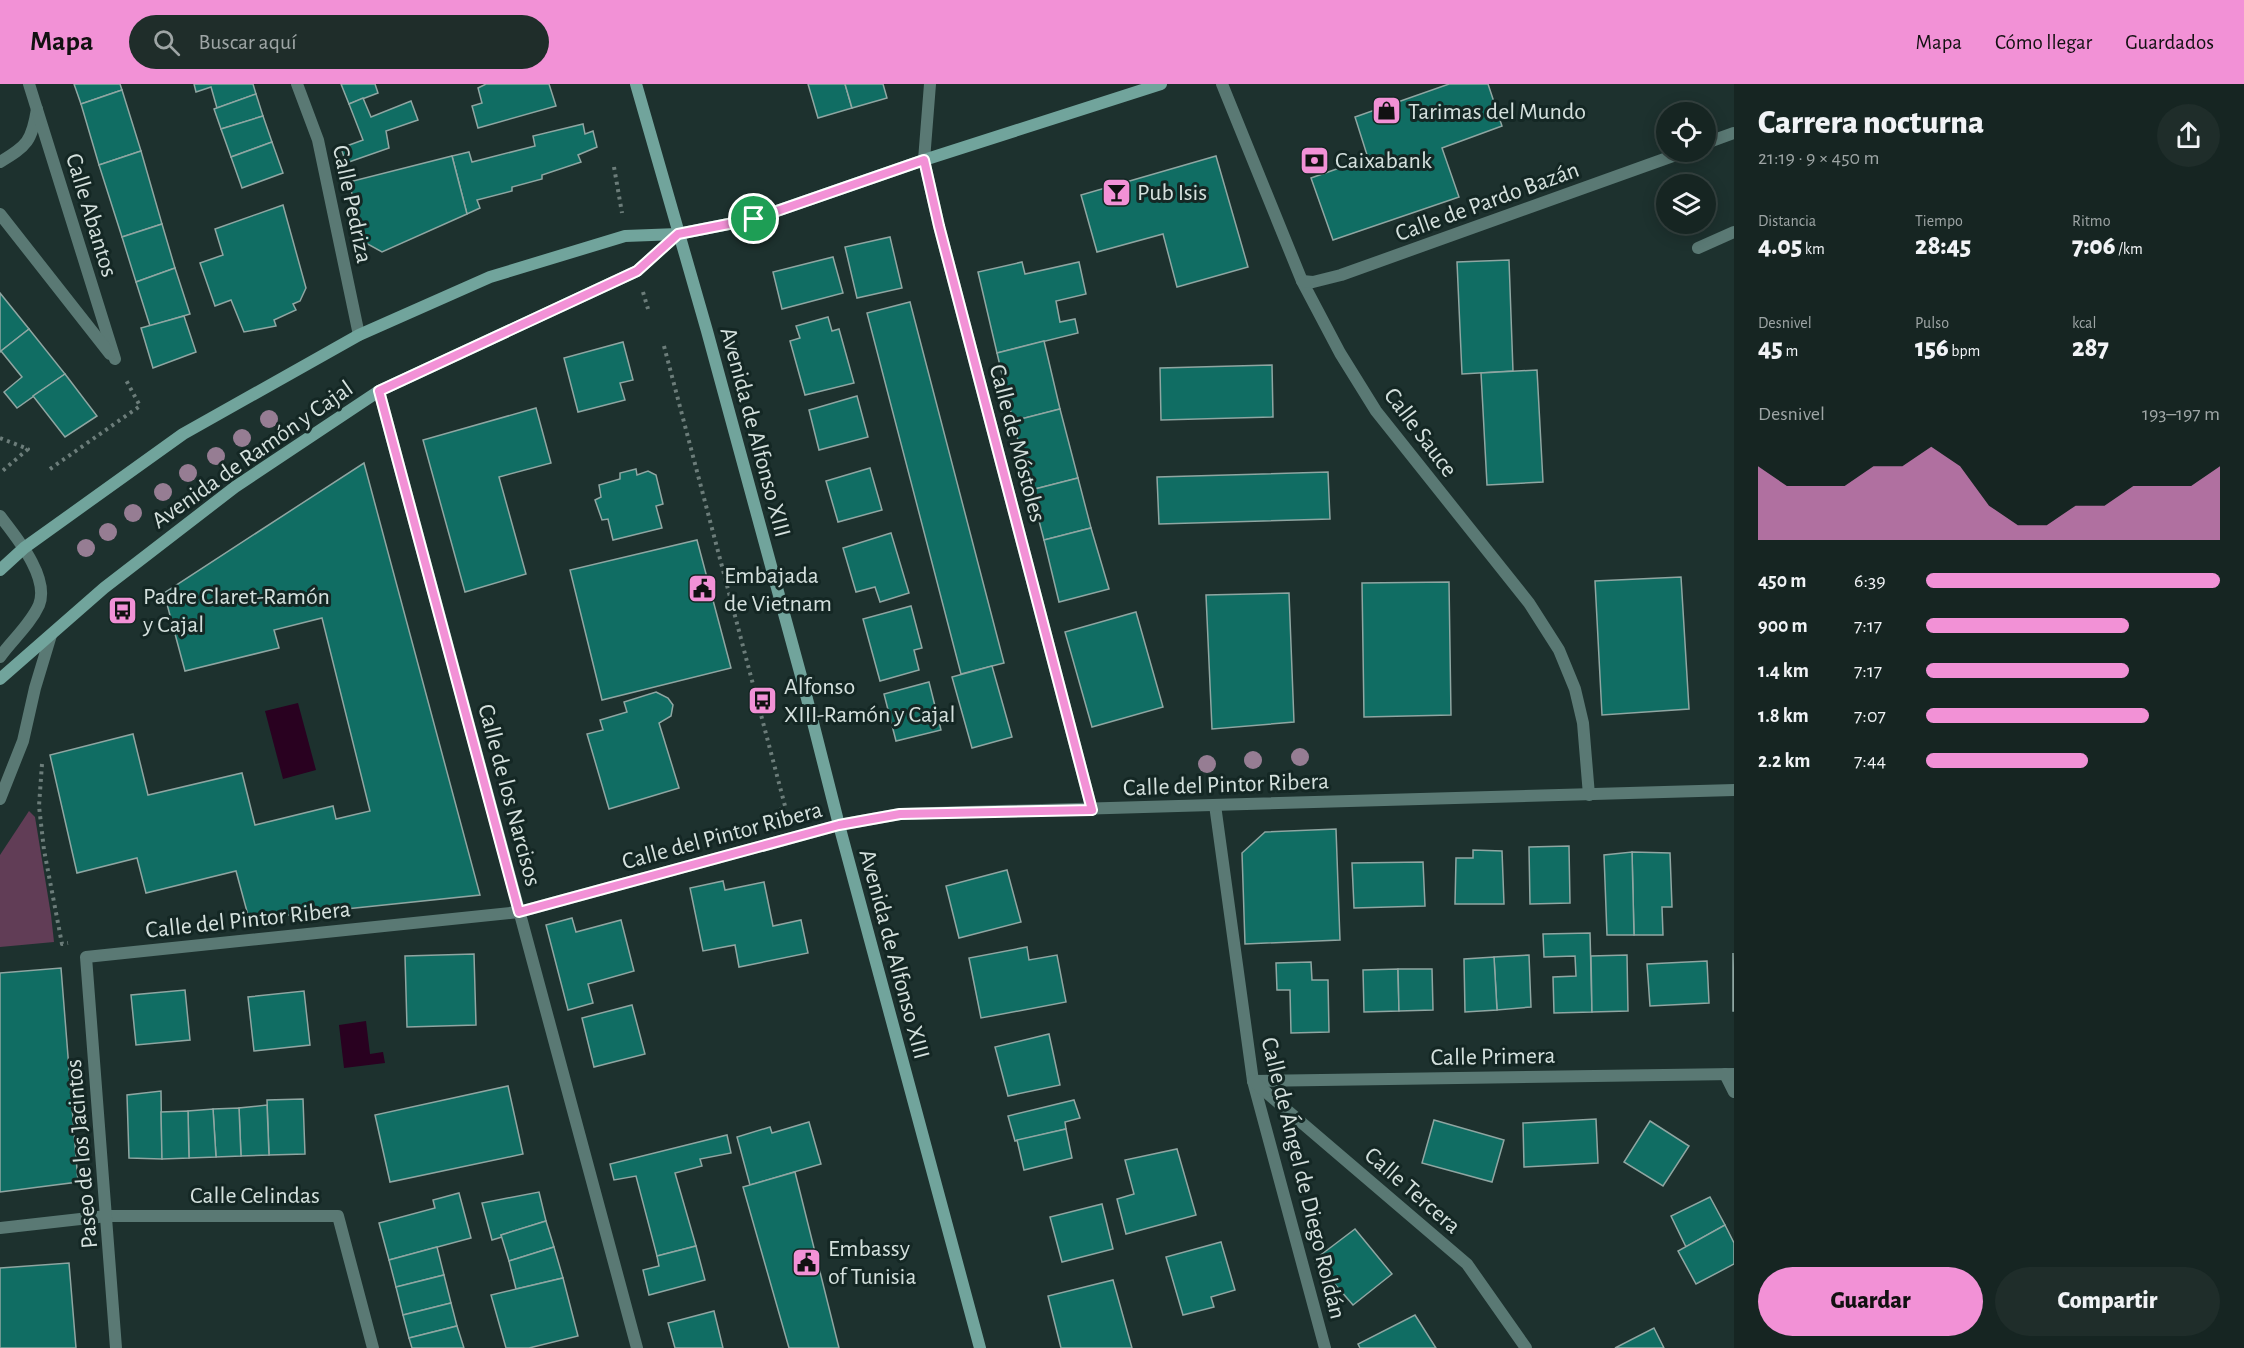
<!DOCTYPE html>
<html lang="es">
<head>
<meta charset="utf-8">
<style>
  :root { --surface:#162522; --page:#1f2d2a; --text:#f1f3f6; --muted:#9ea5a5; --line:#354240; --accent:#f291d6 }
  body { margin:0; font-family:"Alegreya Sans",sans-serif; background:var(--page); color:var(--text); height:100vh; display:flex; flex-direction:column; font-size:22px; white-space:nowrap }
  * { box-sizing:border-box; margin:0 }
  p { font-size:20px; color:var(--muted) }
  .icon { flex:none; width:33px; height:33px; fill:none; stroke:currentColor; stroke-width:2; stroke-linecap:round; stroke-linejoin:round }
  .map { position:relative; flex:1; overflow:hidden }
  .sheet { display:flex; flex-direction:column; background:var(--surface); width:510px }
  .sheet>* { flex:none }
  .buttons { position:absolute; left:1656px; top:18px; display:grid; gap:12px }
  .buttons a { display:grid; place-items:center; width:60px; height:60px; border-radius:50%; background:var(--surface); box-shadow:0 3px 15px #0003,0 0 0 2px var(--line); font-size:30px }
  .pin { position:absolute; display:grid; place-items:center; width:51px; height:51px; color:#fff; margin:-26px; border:3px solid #fff; border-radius:50%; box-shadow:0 2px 6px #0007 }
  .round { display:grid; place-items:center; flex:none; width:63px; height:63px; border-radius:32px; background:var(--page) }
  .summary { display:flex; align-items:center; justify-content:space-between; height:102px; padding:0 24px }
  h1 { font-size:33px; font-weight:800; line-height:45px }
  .metrics { display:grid; grid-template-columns:repeat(3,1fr); gap:9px; height:102px; padding:6px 24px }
  .metrics div { display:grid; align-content:center }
  .metrics b { font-size:26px; font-weight:800 }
  .metrics small { font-size:16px; font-weight:400 }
  .metrics p { font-size:16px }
  .chart { height:168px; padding:12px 24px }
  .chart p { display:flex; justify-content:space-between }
  .chart svg { width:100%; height:108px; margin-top:6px; fill:var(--accent); opacity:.7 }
  .action { display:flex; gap:12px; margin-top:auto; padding:12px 24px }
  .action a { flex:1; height:69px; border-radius:36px; background:var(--accent); color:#111; font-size:24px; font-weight:800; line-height:69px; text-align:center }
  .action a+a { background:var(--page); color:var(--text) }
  ul { padding:0 24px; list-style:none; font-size:20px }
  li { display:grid; grid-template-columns:96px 72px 1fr; align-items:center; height:45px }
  li i { height:15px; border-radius:8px; background:var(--accent) }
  header { display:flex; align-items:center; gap:36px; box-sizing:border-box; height:84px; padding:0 30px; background:var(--accent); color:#111 }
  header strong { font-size:28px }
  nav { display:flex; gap:33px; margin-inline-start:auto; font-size:21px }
  .search { width:420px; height:54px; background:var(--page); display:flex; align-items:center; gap:15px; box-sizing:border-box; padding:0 21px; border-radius:33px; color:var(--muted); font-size:22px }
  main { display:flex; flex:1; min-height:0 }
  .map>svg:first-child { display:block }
  .green { fill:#613d56 }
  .water { fill:#290120 }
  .building { fill:#106d63; stroke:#8fa6a2; stroke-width:1.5 }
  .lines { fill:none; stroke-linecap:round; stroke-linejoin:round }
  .path { stroke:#6c7d7a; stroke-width:4; stroke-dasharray:3 4.5; stroke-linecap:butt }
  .lane { stroke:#5a7974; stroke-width:12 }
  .street { stroke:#5a7974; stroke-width:12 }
  .secondary { stroke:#71a49c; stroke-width:12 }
  .tree { fill:#967d93 }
  .route-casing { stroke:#fff; stroke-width:12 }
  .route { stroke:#f291d6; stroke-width:8 }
  .labels { text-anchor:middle; stroke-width:6; stroke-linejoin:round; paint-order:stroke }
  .poi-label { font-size:24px; fill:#d5e1de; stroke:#142724; text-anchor:start }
  .street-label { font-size:24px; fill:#d5e1de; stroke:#142724 }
</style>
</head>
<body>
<header>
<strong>Mapa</strong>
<div class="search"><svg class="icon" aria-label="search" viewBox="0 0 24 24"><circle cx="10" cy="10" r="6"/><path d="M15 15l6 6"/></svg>Buscar aquí</div>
<nav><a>Mapa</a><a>Cómo llegar</a><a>Guardados</a></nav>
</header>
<main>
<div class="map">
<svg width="1734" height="1264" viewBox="0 0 1734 1264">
  <rect width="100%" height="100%" fill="#1d312e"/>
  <path class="green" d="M29 727 35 733 51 831 54 858 0 863V771Z"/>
  <g class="water">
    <path d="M298 619 316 686 283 695 265 627Z"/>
    <path d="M366 937 370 970 383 968 385 979 344 984 339 941Z"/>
  </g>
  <g class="building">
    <path d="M74 0H120L122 6 81 20Z"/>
    <path d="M194 0H253L256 10 217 24 211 3 196 8Z"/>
    <path d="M341 0H375L378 9 349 20Z"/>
    <path d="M486 0H549L556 22 478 44 472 22 482 19 478 4Z"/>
    <path d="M808 0H845L852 24 818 34Z"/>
    <path d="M845 0H883L887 14 852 24Z"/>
    <path d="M1449 0H1488L1502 42 1442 64 1459 113 1333 156 1311 94 1368 74 1355 33Z"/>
    <path d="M122 6 141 67 99 81 81 20Z"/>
    <path d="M256 10 263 32 221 45 214 25Z"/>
    <path d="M363 14 371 33 411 17 418 36 386 47 389 64 346 79 341 64 363 56 349 20Z"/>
    <path d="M263 32 272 58 231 73 221 45Z"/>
    <path d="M583 40 585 50 593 47 597 63 578 71 581 78 542 91V95L512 103V107L477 116 480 124 467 130 452 72 469 68 472 78 535 62 533 52Z"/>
    <path d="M272 58 283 89 242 104 231 73Z"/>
    <path d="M141 67 162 140 122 153 99 81Z"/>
    <path d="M452 72 467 130 382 168 364 158 349 98Z"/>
    <path d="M1216 72 1248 183 1177 203 1163 150 1097 168 1081 111Z"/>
    <path d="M283 121 306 204 300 217 293 220 296 226 274 236 276 242 244 248 231 216 215 222 200 179 223 171 215 145Z"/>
    <path d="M162 140 175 184 136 198 122 153Z"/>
    <path d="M890 153 902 204 857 214 845 163Z"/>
    <path d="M833 173 843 209 782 225 773 188Z"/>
    <path d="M1509 176 1513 287 1462 290 1457 178Z"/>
    <path d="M1022 178 1025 190 1079 178 1086 210 1056 217 1060 238 1075 235 1078 249 997 269 978 188Z"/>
    <path d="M175 184 190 230 150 242 136 198Z"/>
    <path d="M0 209 29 245 0 268Z"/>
    <path d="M910 218 1004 579 961 590 867 229Z"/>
    <path d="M184 232 196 268 153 284 141 244Z"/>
    <path d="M828 233 832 247 839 245 854 299 805 311 790 257 800 254 796 242Z"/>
    <path d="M29 245 65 290 17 324 4 308 22 293 1 267Z"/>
    <path d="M1044 257 1060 325 1013 337 997 269Z"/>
    <path d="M623 258 633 296 620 299 625 316 578 328 564 274Z"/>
    <path d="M1272 281 1273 333 1161 336 1160 284Z"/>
    <path d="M1537 286 1543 398 1487 401 1481 289Z"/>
    <path d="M65 290 97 332 65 353 33 312Z"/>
    <path d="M857 312 868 353 819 366 809 326Z"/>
    <path d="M536 324 551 379 499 393 526 490 465 508 423 356Z"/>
    <path d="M1060 325 1078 394 1031 406 1013 337Z"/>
    <path d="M364 379 480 811 249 835 236 787 146 809 137 774 77 789 50 671 133 650 148 711 242 689 255 741 333 722 336 735 370 727 322 534 274 546 279 564 185 587 164 509Z"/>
    <path d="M870 384 882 426 838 438 826 397Z"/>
    <path d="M636 385 637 391 648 387 656 391 663 420 656 422 662 444 613 456 608 435 602 436 595 416 601 413 599 401 620 395V389Z"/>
    <path d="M1328 388 1330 435 1159 440 1157 393Z"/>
    <path d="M1078 394 1091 444 1044 456 1031 406Z"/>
    <path d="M1091 444 1109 505 1059 518 1044 456Z"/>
    <path d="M891 449 909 509 880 518 875 503 856 508 843 464Z"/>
    <path d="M697 456 731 584 602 616 570 486Z"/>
    <path d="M1681 493 1689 625 1602 631 1595 497Z"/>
    <path d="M1449 498 1451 631 1364 633 1362 499Z"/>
    <path d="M1289 509 1294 638 1212 645 1206 511Z"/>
    <path d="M911 522 922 564 914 566 919 586 880 597 863 535Z"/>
    <path d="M1136 528 1163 623 1092 643 1065 548Z"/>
    <path d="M992 582 1012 653 972 664 952 593Z"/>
    <path d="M929 598 941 646 896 657 884 610Z"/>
    <path d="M656 608 668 614 673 621 671 632 659 639 679 704 609 725 587 650 603 646 600 636 627 628 624 618Z"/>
    <path d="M1336 745 1340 856 1245 860 1242 769 1265 748Z"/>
    <path d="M1569 762 1570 819 1530 820 1529 763Z"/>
    <path d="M1473 766 1502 767 1504 820H1455L1456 774H1473Z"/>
    <path d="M1632 768 1670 769 1672 823H1662L1663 851H1634Z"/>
    <path d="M1632 768 1634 851H1607L1604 771Z"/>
    <path d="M1423 778 1425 822 1354 824 1352 779Z"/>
    <path d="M1007 786 1021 838 959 854 946 802Z"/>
    <path d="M723 797 725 806 764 798 773 842 801 836 808 869 739 883 735 861 703 867 690 804Z"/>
    <path d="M572 834 576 848 621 836 634 887 588 900 593 919 568 926 546 841Z"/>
    <path d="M1590 849 1592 928 1554 929 1553 893 1576 892 1575 872 1544 873 1543 850Z"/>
    <path d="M1027 863 1029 876 1057 871 1066 918 981 934 969 874Z"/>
    <path d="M1733 869 1734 927H1733Z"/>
    <path d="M474 870 476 941 407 943 405 872Z"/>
    <path d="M1529 871 1531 923 1497 926 1494 873Z"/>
    <path d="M1627 871 1628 927 1592 928 1591 872Z"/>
    <path d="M1494 873 1497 926 1465 928 1464 875Z"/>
    <path d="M1707 877 1709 919 1650 922 1647 880Z"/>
    <path d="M1311 878 1312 896H1328L1329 948 1291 949 1290 906H1277L1276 879Z"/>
    <path d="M61 884 78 1098 0 1108V889Z"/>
    <path d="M1398 885 1399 927 1364 928 1363 886Z"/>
    <path d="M1398 885H1432L1433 926 1399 927Z"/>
    <path d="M185 906 190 956 136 961 131 911Z"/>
    <path d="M304 907 310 961 254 967 248 913Z"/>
    <path d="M632 921 645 970 594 983 582 934Z"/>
    <path d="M1049 950 1060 1001 1008 1012 995 963Z"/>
    <path d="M508 1002 523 1070 390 1098 375 1031Z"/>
    <path d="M161 1007 162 1075 129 1074 127 1011Z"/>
    <path d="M303 1015 305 1070 269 1071 267 1016Z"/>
    <path d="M1074 1016 1080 1034 1065 1038 1066 1045 1015 1057 1008 1032Z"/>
    <path d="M267 1021 269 1071 241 1072 239 1024Z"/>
    <path d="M239 1024 241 1072 216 1073 213 1025Z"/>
    <path d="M213 1025 216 1073 189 1074 188 1027Z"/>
    <path d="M188 1027 189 1074 162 1075 161 1028Z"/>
    <path d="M1596 1035 1598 1079 1524 1083 1523 1039Z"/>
    <path d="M1434 1036 1504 1056 1492 1098 1422 1079Z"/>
    <path d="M1650 1037 1689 1062 1663 1102 1624 1078Z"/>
    <path d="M809 1038 821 1080 750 1101 737 1053 770 1043 772 1049Z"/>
    <path d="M1066 1045 1072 1074 1024 1086 1017 1056Z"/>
    <path d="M727 1051 731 1069 700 1075 702 1082 675 1089 696 1162 657 1172 636 1092 614 1096 610 1080Z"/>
    <path d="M1177 1065 1196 1131 1126 1150 1117 1115 1134 1110 1125 1076Z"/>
    <path d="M795 1088 839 1264H789L743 1103Z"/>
    <path d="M539 1108 546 1137 501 1151 502 1153 492 1156 482 1119Z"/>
    <path d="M459 1109 471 1154 389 1176 379 1139 435 1124 433 1116Z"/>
    <path d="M1710 1113 1725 1141 1686 1163 1671 1132Z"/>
    <path d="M1102 1120 1113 1165 1062 1178 1050 1133Z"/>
    <path d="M546 1137 554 1163 509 1177 501 1151Z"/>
    <path d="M1725 1141 1734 1159V1180L1696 1200 1678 1167Z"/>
    <path d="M1355 1145 1392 1190 1353 1221 1314 1176Z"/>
    <path d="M1221 1158 1235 1206 1211 1213 1214 1223 1183 1231 1166 1173Z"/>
    <path d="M696 1162 705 1196 649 1211 643 1186 659 1182 657 1172Z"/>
    <path d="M437 1163 444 1191 396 1203 389 1176Z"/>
    <path d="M554 1163 563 1194 516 1205 509 1177Z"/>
    <path d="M69 1179 76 1264H0V1184Z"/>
    <path d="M444 1191 451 1219 403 1231 396 1203Z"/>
    <path d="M563 1194 578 1252 529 1264H506L491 1211Z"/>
    <path d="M1113 1196 1132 1264H1061L1048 1212Z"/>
    <path d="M451 1219 457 1242 409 1254 403 1231Z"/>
    <path d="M714 1227 723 1264H675L668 1239Z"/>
    <path d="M1415 1231 1436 1264H1360L1358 1260Z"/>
    <path d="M457 1242 464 1264H412L409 1254Z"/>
    <path d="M1654 1244 1664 1264H1615Z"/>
  </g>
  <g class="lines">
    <g class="path">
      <path d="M614 83 622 129"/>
      <path d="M643 208 648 225"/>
      <path d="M664 262 785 722 773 731"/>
      <path d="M0 354 28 365 0 389"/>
      <path d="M50 385 140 322 126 296"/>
      <path d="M42 680 39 722 44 766 62 860 68 859"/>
    </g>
    <path class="lane" d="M0 78C27 62 32 57 37 25"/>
    <g class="street">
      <path d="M29 0 115 275"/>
      <path d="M297 0 318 56 359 251"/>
      <path d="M930 0 924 76 939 142 1092 726"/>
      <path d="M1222 0 1302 197 1340 269 1376 327 1529 519 1559 566 1575 605 1583 639 1589 711"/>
      <path d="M1706 59 1734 49"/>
      <path d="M0 130 110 270"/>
      <path d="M1698 164 1734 148"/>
      <path d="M1302 197 1313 198 1341 191 1684 68"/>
      <path d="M379 307 637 1264"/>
      <path d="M0 432C16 453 50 493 39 521 30 541 12 556 0 573"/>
      <path d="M0 715 23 657 35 604 51 551"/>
      <path d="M1215 721 1253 997 1325 1264"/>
      <path d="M1725 990 1734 1008"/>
      <path d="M1253 997 1734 990"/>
      <path d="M1253 997 1467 1180 1526 1264"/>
      <path d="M0 1144 107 1132H338L373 1264"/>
      <path d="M116 1264 86 873 519 828 839 741 900 730 1734 706"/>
    </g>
    <g class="secondary">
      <path d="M636 0 707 247 804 603 839 741 980 1264"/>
      <path d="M0 486 24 464 183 350 359 251 490 193 625 152 678 150 754 135 924 76 1161 0"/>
      <path d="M0 595 104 504 235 403 379 307 637 187 678 150"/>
    </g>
  </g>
  <g class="tree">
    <circle cx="269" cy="335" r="9"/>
    <circle cx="242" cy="354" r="9"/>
    <circle cx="216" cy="372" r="9"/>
    <circle cx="188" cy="389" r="9"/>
    <circle cx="163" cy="408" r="9"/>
    <circle cx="133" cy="429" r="9"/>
    <circle cx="108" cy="448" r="9"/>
    <circle cx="86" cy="464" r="9"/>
    <circle cx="1300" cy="673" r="9"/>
    <circle cx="1253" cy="676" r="9"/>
    <circle cx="1207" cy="680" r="9"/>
  </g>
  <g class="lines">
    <defs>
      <path id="route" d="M924 76 939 142 1092 726 900 730 839 741 519 828 379 307 637 187 678 150 754 135Z"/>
    </defs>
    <use href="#route" class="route-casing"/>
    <use href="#route" class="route"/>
  </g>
  <defs>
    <symbol id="shop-square" viewBox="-11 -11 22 22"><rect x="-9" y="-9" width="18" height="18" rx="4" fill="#f291d6" stroke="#142724"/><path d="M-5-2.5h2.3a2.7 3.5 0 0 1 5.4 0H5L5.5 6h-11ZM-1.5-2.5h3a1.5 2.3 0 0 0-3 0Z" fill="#111"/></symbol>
    <symbol id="bank-square" viewBox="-11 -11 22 22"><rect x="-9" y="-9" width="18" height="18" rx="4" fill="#f291d6" stroke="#142724"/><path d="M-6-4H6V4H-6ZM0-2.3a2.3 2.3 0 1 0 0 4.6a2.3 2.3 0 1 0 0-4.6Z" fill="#111"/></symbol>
    <symbol id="bar-square" viewBox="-11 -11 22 22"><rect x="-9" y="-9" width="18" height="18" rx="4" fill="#f291d6" stroke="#142724"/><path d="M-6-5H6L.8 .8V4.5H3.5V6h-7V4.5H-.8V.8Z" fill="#111"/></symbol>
    <symbol id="civic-square" viewBox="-11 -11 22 22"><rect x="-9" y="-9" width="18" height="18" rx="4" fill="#f291d6" stroke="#142724"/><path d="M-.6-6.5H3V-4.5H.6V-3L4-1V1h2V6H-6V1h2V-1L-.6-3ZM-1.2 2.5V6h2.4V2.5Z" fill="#111"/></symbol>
    <symbol id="bus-square" viewBox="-11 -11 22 22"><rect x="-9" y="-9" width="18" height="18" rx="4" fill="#f291d6" stroke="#142724"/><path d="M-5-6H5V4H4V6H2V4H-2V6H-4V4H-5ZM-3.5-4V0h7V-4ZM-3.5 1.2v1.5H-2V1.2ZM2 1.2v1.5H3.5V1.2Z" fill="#111"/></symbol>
  </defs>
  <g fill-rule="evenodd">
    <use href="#shop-square" x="1370" y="10" width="33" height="33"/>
    <use href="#bank-square" x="1298" y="60" width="33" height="33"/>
    <use href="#bar-square" x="1100" y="92" width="33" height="33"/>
    <use href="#civic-square" x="686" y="488" width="33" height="33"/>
    <use href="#bus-square" x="106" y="510" width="33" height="33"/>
    <use href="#bus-square" x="746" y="600" width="33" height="33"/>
    <use href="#civic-square" x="790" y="1162" width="33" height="33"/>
  </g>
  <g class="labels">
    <g class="poi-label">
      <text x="1408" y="35">Tarimas del Mundo</text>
      <text x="1335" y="84">Caixabank</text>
      <text x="1137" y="116">Pub Isis</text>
      <text x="724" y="499">Embajada<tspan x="724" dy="28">de Vietnam</tspan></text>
      <text x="143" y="520">Padre Claret-Ramón<tspan x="143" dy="28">y Cajal</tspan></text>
      <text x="784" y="610">Alfonso<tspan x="784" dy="28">XIII-Ramón y Cajal</tspan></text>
      <text x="828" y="1172">Embassy<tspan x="828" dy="28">of Tunisia</tspan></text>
    </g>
    <g class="street-label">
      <text transform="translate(1487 117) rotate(-20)" y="8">Calle de Pardo Bazán</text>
      <text transform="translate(353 120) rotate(78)" y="8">Calle Pedriza</text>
      <text transform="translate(92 131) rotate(73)" y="8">Calle Abantos</text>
      <text transform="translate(756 348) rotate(75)" y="8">Avenida de Alfonso XIII</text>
      <text transform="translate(1421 348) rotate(53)" y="8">Calle Sauce</text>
      <text transform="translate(1018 359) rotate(75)" y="8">Calle de Móstoles</text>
      <text transform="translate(252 370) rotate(-35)" y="8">Avenida de Ramón y Cajal</text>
      <text transform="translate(1226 700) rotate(-2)" y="8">Calle del Pintor Ribera</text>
      <text transform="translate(510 711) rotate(75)" y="8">Calle de los Narcisos</text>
      <text transform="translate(722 751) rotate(-15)" y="8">Calle del Pintor Ribera</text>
      <text transform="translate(248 835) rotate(-6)" y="8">Calle del Pintor Ribera</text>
      <text transform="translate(895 870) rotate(75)" y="8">Avenida de Alfonso XIII</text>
      <text transform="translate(1493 972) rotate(-1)" y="8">Calle Primera</text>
      <text transform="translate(81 1070) rotate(-95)" y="8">Paseo de los Jacintos</text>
      <text transform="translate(1304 1094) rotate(76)" y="8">Calle de Ángel de Diego Roldán</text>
      <text transform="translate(1413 1106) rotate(41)" y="8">Calle Tercera</text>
      <text x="255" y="1119">Calle Celindas</text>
    </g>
  </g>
</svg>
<div class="buttons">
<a><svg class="icon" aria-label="locate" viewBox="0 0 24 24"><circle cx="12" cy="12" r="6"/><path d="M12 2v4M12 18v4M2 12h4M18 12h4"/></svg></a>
<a><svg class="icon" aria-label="layers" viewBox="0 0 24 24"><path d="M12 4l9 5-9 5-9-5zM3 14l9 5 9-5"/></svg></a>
</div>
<div class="pin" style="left:754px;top:135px;background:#1e9e55"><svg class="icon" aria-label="arrive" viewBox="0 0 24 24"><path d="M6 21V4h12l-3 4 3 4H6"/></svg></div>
</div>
<section class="sheet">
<div class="summary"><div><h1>Carrera nocturna</h1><p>21:19 · 9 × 450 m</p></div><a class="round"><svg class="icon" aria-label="share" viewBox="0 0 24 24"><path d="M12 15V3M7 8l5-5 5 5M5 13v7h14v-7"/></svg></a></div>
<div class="metrics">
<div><p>Distancia</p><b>4.05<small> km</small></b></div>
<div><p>Tiempo</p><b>28:45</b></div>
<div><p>Ritmo</p><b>7:06<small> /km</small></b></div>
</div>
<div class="metrics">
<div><p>Desnivel</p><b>45<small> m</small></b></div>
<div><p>Pulso</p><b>156<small> bpm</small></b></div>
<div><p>kcal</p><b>287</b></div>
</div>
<div class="chart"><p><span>Desnivel</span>193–197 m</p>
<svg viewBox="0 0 160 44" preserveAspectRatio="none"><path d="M0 44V14L10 22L20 22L30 22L40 14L50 14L60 6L70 14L80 30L90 38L100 38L110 30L120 30L130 22L140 22L150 22L160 14V44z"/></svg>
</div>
<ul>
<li><b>450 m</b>6:39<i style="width:100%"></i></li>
<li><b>900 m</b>7:17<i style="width:69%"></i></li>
<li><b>1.4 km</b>7:17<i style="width:69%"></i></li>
<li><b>1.8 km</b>7:07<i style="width:76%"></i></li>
<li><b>2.2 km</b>7:44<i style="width:55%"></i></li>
</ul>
<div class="action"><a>Guardar</a><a>Compartir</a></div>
</section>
</main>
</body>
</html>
